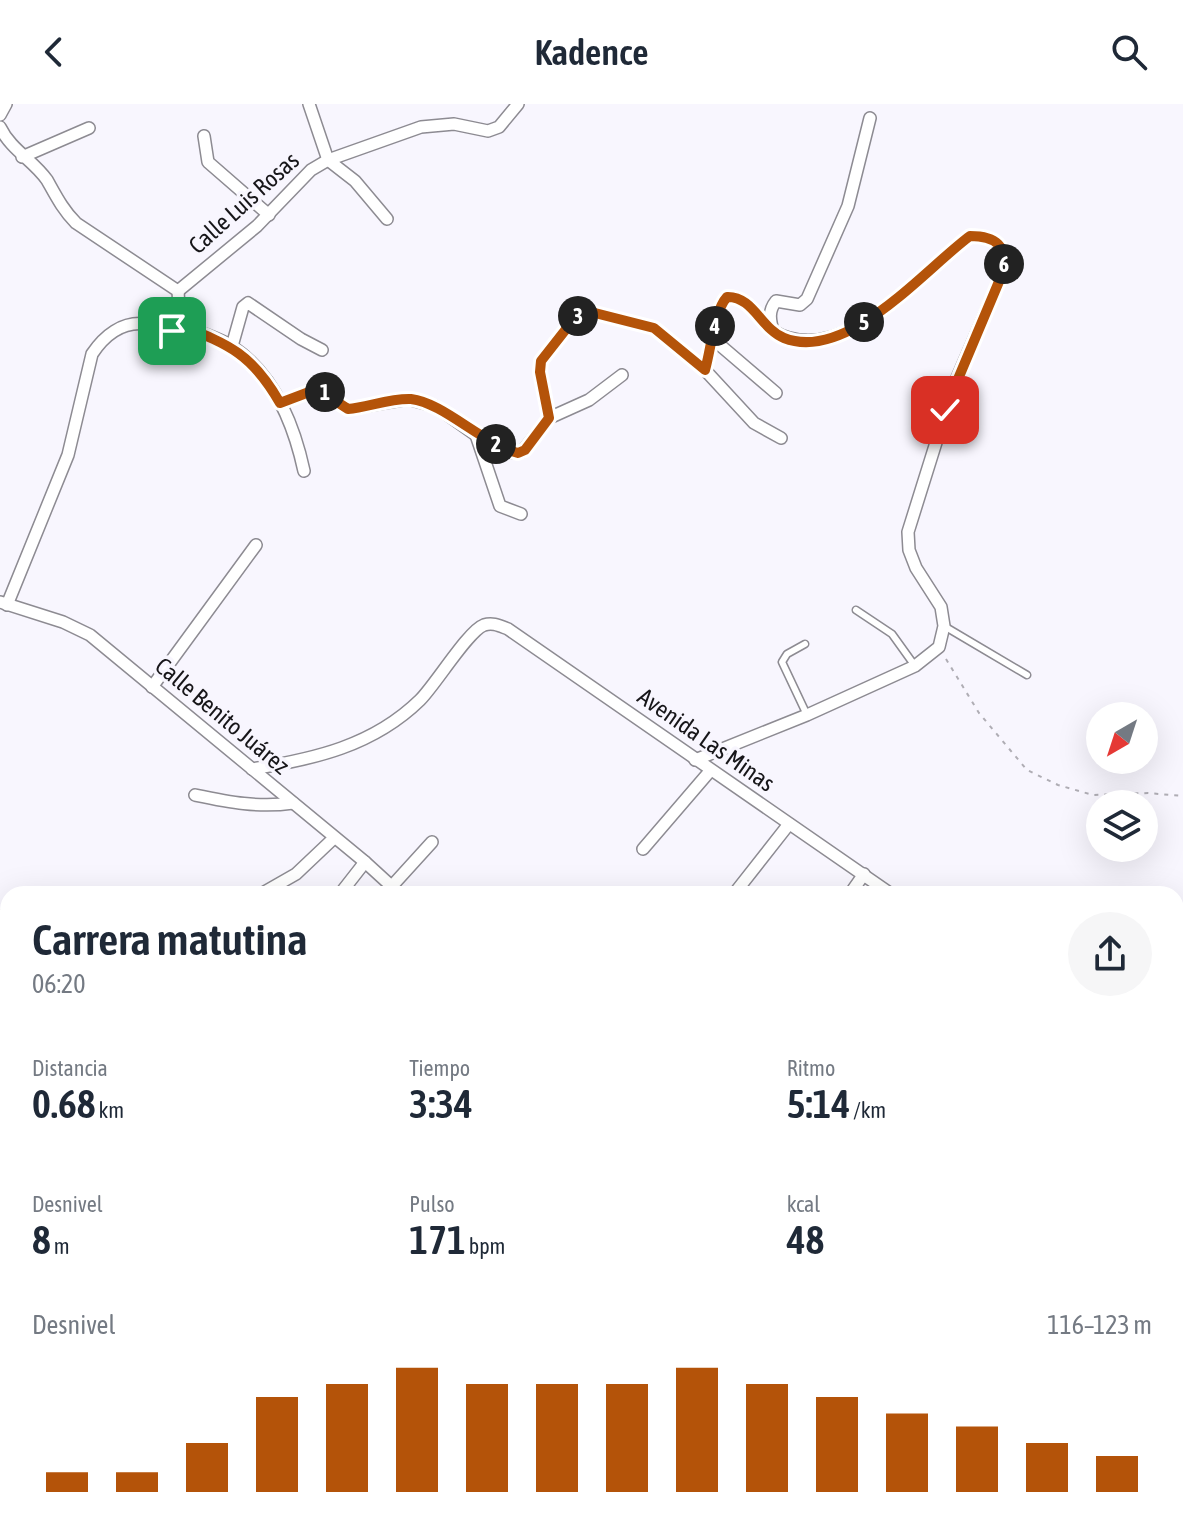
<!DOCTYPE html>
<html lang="es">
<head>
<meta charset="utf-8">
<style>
  :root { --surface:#fff; --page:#f6f6f7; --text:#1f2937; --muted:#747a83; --accent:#b45309 }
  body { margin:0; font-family:"Asap Condensed",sans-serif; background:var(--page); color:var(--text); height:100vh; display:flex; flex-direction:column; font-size:30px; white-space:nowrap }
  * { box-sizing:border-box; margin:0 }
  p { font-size:26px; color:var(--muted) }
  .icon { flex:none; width:44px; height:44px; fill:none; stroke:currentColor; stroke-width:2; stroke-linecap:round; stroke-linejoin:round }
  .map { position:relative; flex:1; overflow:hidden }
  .panel { position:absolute; left:0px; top:782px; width:1184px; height:650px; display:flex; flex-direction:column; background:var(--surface); border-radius:24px 24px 0 0; box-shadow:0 8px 32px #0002 }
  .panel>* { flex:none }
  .needle { width:52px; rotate:219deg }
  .controls { position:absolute; left:1086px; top:598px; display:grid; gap:16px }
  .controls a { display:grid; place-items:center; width:72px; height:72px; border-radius:50%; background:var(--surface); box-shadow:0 8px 32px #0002; font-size:40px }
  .pin { position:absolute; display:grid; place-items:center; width:68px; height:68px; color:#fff; margin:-34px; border-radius:16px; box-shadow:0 4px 12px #0006 }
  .km { position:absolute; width:40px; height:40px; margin:-20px; border-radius:50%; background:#222; color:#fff; font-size:22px; line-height:40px; text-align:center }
  .round { display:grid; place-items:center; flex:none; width:84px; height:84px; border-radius:42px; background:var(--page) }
  .summary { display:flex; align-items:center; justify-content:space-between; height:136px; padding:0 32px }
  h1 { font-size:44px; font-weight:600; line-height:60px }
  .stats { display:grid; grid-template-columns:repeat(3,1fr); gap:12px; height:136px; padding:8px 32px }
  .stats div { display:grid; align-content:center }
  .stats b { font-size:40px; font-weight:600 }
  .stats small { font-size:22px; font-weight:400 }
  .stats p { font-size:22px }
  .chart { height:224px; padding:16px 32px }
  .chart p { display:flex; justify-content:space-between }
  .chart svg { width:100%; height:144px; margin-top:8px; stroke:var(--accent); stroke-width:6 }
  header { display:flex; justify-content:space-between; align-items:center; height:104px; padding:0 32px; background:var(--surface); font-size:36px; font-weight:600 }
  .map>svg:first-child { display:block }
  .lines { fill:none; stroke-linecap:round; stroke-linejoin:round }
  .service-casing { stroke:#8d8b92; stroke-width:9 }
  .minor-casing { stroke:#8d8b92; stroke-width:14 }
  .tertiary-casing { stroke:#8d8b92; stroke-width:17 }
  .path { stroke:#afadb4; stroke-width:2; stroke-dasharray:4 6; stroke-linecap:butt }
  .service { stroke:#fff; stroke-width:6 }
  .minor { stroke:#fff; stroke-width:11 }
  .tertiary { stroke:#fff; stroke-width:14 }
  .route-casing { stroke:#fff; stroke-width:16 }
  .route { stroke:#b45309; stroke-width:10 }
  .labels { text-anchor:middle; stroke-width:7; stroke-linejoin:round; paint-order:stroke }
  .street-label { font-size:24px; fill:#171619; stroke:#f8f6fe }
</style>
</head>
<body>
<header><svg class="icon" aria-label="back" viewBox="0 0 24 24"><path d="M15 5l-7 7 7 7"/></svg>Kadence<svg class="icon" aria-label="search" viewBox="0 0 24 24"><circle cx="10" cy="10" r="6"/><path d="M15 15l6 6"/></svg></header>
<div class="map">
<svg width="1183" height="1431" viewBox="0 0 1183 1431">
  <rect width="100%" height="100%" fill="#f8f6fe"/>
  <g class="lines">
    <defs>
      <g id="service">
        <path d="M856 506 892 530 915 562"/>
        <path d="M944 522 1027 571"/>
        <path d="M805 540 787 550 782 558 807 611"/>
        <path d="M1176 942H1183"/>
        <path d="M835 1431 840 1424"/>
      </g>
      <g id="minor">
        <path d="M309 0 328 56 355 77 387 115"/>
        <path d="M0 11 6 0"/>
        <path d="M0 23C11 46 33 56 47 76 56 92 63 106 76 119L178 187 180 221"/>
        <path d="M204 32 208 58 269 111"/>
        <path d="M22 53 89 24"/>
        <path d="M178 187 257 122 311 66 328 56 421 23 454 20 488 27 499 23 518 0"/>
        <path d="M772 227C758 214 748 192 727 193 715 206 711 246 705 266L754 319 781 334"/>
        <path d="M714 236 776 289"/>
        <path d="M232 242 243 203 248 199 301 235 322 246"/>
        <path d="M280 299 317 285 348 305 408 295 434 302 445 309 476 331 500 402 521 410"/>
        <path d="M549 314 540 268 541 257 574 215 591 208 654 224 705 266"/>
        <path d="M476 331 514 349 522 348 549 314 589 296 622 271"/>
        <path d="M0 498 63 518 90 531 365 758 400 790"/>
        <path d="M7 501 68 351 92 250C104 232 122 217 146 220 155 221 163 226 172 227L180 221C197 228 218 233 233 243 274 271 294 321 304 367"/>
        <path d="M152 583 256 441"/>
        <path d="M695 656 807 611 915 562 939 543 944 522 941 503 916 464 909 446 908 428 954 281 1003 168C1008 142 996 132 970 132 920 169 842 268 773 227 770 216 768 207 776 197L800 201 807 195 848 102 870 14"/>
        <path d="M252 665C314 655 373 642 420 596 436 580 468 527 484 521 493 518 500 522 508 525L891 790"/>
        <path d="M195 691C229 698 258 704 293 699"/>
        <path d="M643 745 710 667"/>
        <path d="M392 782 432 738"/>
        <path d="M261 790 296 770 334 734"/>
        <path d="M340 790 365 758"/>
        <path d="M734 790 789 720"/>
        <path d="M850 790 864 770"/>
        <path d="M0 815 8 808"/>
        <path d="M1176 1021 1183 1026"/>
        <path d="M0 1086 8 1090"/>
        <path d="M0 1263 8 1253"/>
        <path d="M626 1424 628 1431"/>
        <path d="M699 1424 701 1431"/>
        <path d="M871 1424 876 1431"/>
        <path d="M46 1431 51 1424"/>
        <path d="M240 1431 243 1424"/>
      </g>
      <path id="tertiary" d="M0 1381 8 1416"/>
    </defs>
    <use href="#service" class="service-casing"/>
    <use href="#minor" class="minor-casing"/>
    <use href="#tertiary" class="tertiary-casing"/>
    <path class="path" d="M946 555 979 609 1027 666 1058 681 1093 691 1148 689 1183 692"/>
    <use href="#service" class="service"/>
    <use href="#minor" class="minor"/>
    <use href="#tertiary" class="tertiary"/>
  </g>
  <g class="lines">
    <defs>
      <path id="route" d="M172 227 180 221C230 241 252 250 280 299L317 285 348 305C368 303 391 294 411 295 444 299 481 339 518 349L525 346 549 314 540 268 541 257 574 215 591 208 654 224 705 266C711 246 714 207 727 193 753 192 761 225 784 234 847 259 925 165 970 132 996 132 1008 142 1003 168L945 306"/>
    </defs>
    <use href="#route" class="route-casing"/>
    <use href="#route" class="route"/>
  </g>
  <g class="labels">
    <g class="street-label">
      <text transform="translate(244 99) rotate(-42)" y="8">Calle Luis Rosas</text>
      <text transform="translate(222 612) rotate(40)" y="8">Calle Benito Juárez</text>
      <text transform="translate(706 636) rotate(35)" y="8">Avenida Las Minas</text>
    </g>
  </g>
</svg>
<div class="controls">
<a><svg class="needle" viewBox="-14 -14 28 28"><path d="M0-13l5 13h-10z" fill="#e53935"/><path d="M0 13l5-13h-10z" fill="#747a83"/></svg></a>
<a><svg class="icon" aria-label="layers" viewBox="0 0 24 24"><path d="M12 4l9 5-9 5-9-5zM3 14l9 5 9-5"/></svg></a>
</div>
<div class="pin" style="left:172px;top:227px;background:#1e9e55"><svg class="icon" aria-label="arrive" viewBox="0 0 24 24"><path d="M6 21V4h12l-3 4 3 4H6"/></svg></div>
<div class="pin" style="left:945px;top:306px;background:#d93025"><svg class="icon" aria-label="check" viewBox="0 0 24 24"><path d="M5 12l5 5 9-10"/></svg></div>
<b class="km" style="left:325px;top:288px">1</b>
<b class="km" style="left:496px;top:340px">2</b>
<b class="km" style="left:578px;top:212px">3</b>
<b class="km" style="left:715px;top:222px">4</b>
<b class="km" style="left:864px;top:218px">5</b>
<b class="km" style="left:1004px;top:160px">6</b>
<section class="panel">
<div class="summary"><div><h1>Carrera matutina</h1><p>06:20</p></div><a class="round"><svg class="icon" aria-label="share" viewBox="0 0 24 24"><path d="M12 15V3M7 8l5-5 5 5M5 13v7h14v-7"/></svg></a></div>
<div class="stats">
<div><p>Distancia</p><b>0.68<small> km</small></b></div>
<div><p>Tiempo</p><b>3:34</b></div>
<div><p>Ritmo</p><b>5:14<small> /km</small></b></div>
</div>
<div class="stats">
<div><p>Desnivel</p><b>8<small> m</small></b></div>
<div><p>Pulso</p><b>171<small> bpm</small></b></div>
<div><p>kcal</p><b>48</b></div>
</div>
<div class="chart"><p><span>Desnivel</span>116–123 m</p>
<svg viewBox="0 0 160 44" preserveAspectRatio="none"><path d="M5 44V38M15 44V38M25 44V29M35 44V15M45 44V11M55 44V6M65 44V11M75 44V11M85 44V11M95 44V6M105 44V11M115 44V15M125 44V20M135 44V24M145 44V29M155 44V33"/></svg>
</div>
</section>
</div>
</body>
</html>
